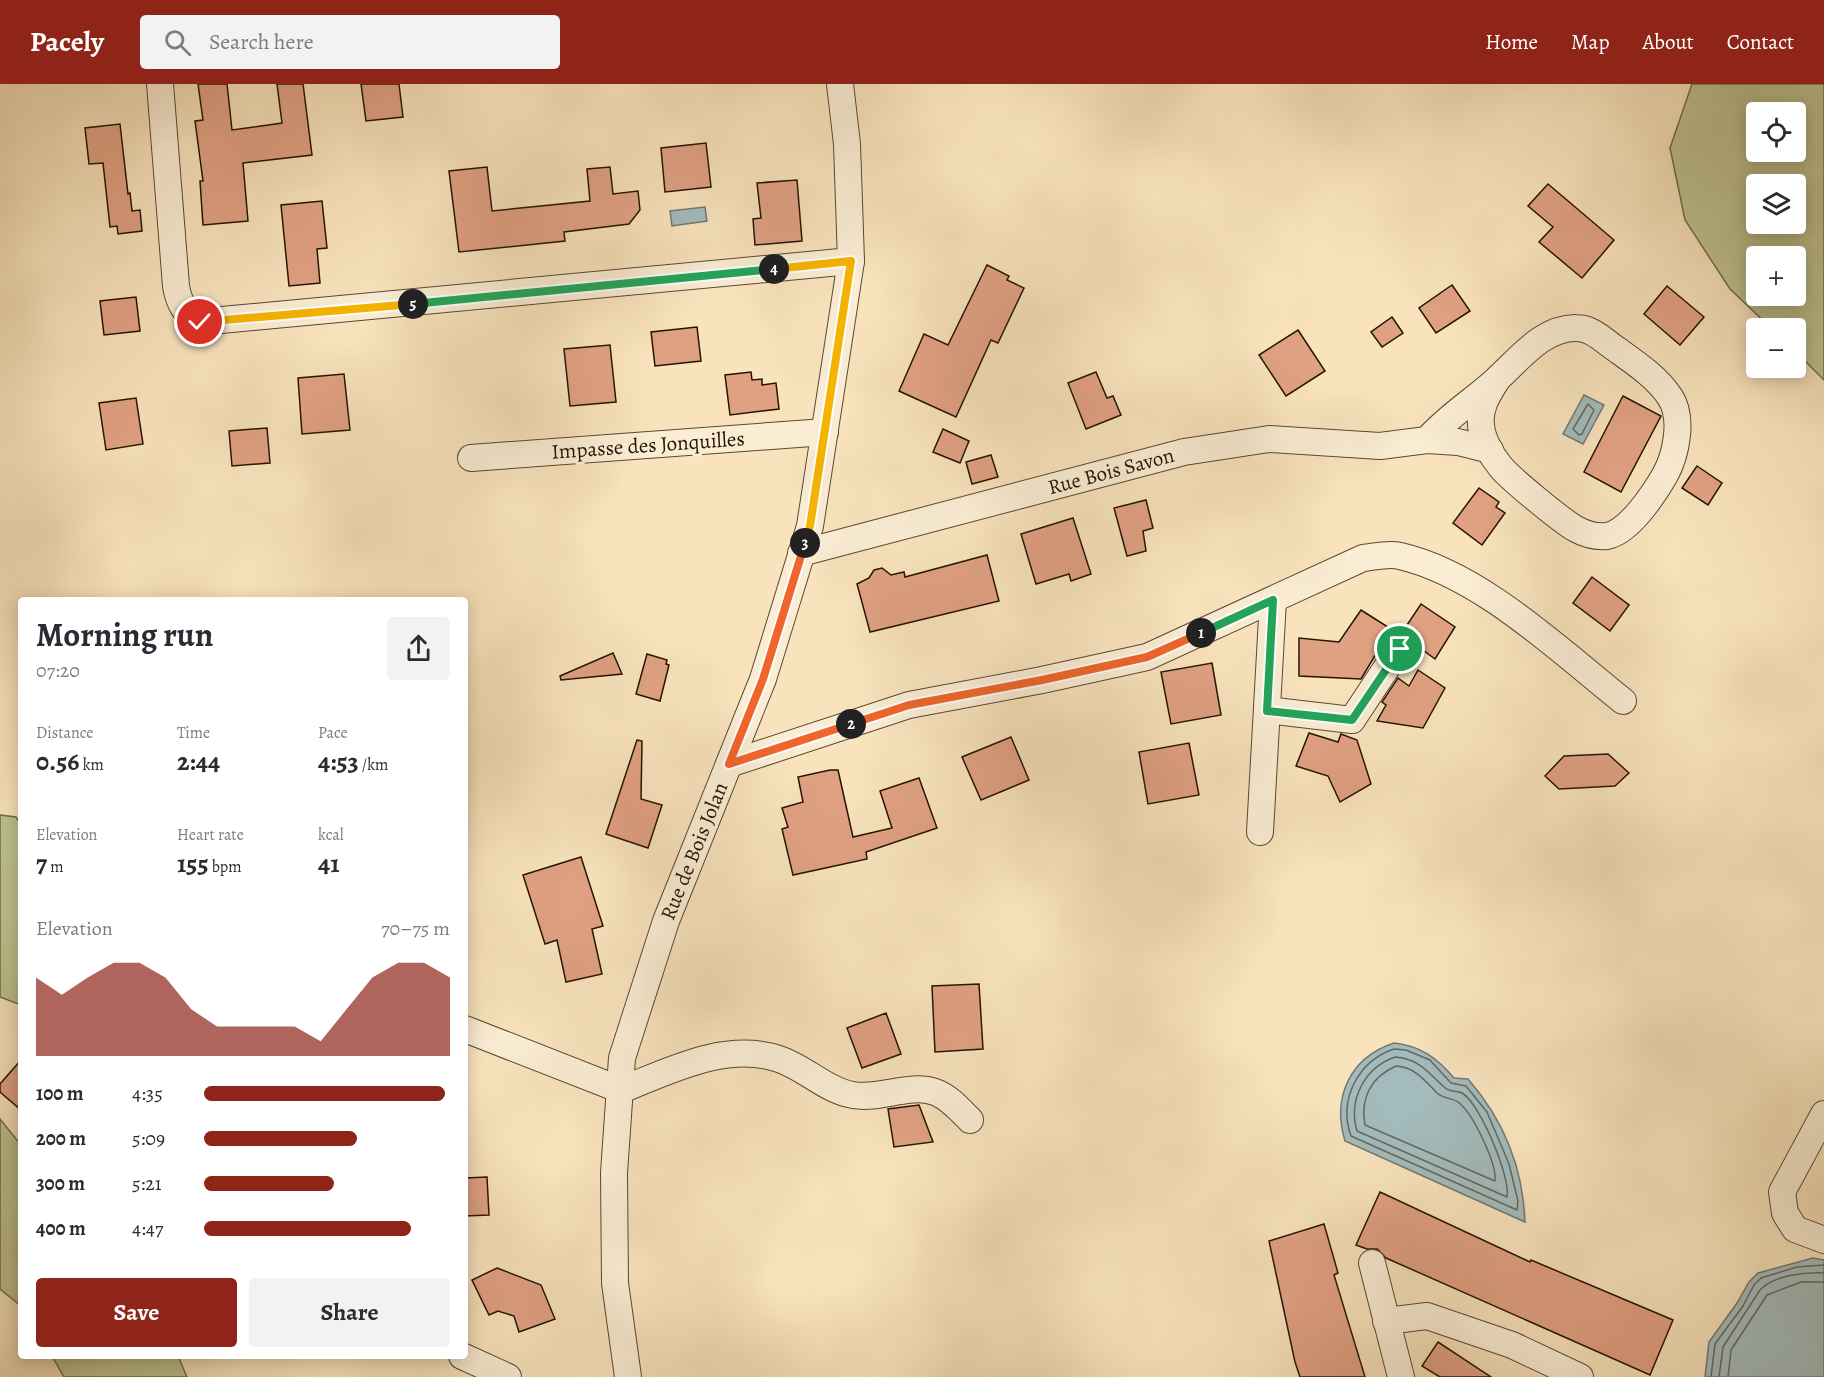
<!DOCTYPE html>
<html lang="en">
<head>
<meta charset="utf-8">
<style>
  :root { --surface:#fff; --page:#f2f2f3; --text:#2b2b33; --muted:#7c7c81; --accent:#8f2418 }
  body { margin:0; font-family:Alegreya,serif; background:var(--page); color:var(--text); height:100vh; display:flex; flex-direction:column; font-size:22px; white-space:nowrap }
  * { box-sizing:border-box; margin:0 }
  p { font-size:20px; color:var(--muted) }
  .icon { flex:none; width:33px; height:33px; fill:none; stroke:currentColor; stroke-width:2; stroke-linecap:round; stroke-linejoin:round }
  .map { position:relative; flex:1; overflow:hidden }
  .drawer { position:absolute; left:18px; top:513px; width:450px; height:762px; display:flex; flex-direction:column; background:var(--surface); border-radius:6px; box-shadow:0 3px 15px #0003 }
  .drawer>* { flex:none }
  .buttons { position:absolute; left:1746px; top:18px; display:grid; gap:12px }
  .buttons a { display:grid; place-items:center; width:60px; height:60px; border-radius:6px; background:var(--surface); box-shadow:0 3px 15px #0003; font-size:30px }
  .pin { position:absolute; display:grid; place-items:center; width:51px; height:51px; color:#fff; margin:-26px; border:3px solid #fff; border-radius:50%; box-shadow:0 2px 6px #0007 }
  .km { position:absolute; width:30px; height:30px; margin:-15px; border-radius:50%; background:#222; color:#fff; font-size:16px; line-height:30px; text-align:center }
  .round { display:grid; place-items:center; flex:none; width:63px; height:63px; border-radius:6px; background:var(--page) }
  .summary { display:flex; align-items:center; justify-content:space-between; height:102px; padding:0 18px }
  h1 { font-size:33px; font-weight:600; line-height:45px }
  .metrics { display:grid; grid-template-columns:repeat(3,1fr); gap:9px; height:102px; padding:6px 18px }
  .metrics div { display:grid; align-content:center }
  .metrics b { font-size:26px; font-weight:600 }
  .metrics small { font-size:16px; font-weight:400 }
  .metrics p { font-size:16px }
  .chart { height:168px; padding:12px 18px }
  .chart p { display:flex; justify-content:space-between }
  .chart svg { width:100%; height:108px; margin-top:6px; fill:var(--accent); opacity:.7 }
  .primary-button { display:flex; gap:12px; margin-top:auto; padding:12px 18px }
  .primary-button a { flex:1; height:69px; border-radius:6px; background:var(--accent); color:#fff; font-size:24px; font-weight:600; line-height:69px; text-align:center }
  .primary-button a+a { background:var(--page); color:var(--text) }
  ul { padding:0 18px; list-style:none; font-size:20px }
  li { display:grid; grid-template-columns:96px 72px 1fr; align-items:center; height:45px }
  li i { height:15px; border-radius:8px; background:var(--accent) }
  header { display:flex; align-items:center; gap:36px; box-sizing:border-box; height:84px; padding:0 30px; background:var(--accent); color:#fff }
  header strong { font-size:28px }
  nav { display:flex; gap:33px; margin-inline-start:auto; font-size:21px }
  .search { width:420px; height:54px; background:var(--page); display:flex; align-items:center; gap:15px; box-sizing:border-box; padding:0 21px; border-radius:6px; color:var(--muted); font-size:22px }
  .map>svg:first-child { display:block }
  .green { fill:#bec390; stroke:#726b4a; stroke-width:1.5; fill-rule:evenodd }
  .water { fill:#a3bbbc; stroke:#717872; stroke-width:1.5 }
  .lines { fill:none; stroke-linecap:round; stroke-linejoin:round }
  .shore { stroke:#646760; stroke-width:1.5 }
  .building { fill:#e0a183; stroke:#251303; stroke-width:1.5 }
  .minor-casing { stroke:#5a4732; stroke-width:28 }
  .minor { stroke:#faedd4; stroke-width:26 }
  .split-1-casing { stroke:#fff; stroke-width:12 }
  .split-2-casing { stroke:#fff; stroke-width:12 }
  .split-3-casing { stroke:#fff; stroke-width:12 }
  .split-4-casing { stroke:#fff; stroke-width:12 }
  .split-5-casing { stroke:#fff; stroke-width:12 }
  .split-6-casing { stroke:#fff; stroke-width:12 }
  .split-1 { stroke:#22a559; stroke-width:8 }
  .split-2 { stroke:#f0652b; stroke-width:8 }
  .split-3 { stroke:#f0652b; stroke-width:8 }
  .split-4 { stroke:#f5b400; stroke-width:8 }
  .split-5 { stroke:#22a559; stroke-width:8 }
  .split-6 { stroke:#f5b400; stroke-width:8 }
  .labels { text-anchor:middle; stroke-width:6; stroke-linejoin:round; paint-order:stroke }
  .street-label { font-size:21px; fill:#251303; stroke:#faedd4 }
</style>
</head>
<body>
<header>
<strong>Pacely</strong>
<div class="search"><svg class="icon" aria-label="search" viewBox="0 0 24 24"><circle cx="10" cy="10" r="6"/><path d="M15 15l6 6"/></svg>Search here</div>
<nav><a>Home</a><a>Map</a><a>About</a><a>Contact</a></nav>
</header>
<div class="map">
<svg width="1824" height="1293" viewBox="0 0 1824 1293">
  <rect width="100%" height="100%" fill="#f8e3bd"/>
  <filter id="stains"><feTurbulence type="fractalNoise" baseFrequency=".00333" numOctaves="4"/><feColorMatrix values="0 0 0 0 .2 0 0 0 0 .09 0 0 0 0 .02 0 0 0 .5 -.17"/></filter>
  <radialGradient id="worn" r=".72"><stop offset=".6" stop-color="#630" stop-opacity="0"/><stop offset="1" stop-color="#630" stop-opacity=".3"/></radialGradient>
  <g class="green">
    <path d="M1692 0H1824V296L1796 268V244H1771L1730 205 1685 136 1670 64ZM1756 28H1796V68H1756ZM1756 100H1796V140H1756ZM1796 172V212H1756V172Z"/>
    <path d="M0 731 16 733 21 741V921L0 913Z"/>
    <path d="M0 1035 21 1061V1222L0 1205Z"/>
    <path d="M52 1272H178L187 1293H64Z"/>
  </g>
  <g class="water">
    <path d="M705 123 707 137 672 142 670 127Z"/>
    <path d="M1584 311 1604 321 1583 360 1563 350Z"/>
    <path d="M1394 959C1421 962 1437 974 1454 994L1468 995C1503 1035 1523 1084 1525 1138L1345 1057C1332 1014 1349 974 1394 959Z"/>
    <path d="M1813 1174 1824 1176V1293H1705L1709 1258 1737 1219 1749 1198 1758 1189Z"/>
  </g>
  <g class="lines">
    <g class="shore">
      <path d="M1588 320 1594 326 1582 350 1579 351 1573 345Z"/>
      <path d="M1394 965 1406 966 1430 976 1451 999 1466 1002 1487 1028 1509 1080 1518 1117 1517 1126 1351 1052C1338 1016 1358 977 1394 965Z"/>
      <path d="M1395 973C1418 974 1429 989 1444 1003 1450 1009 1456 1006 1462 1009 1480 1019 1511 1094 1507 1113L1357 1047C1348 1016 1364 984 1395 973Z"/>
      <path d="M1396 982C1415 983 1425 997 1437 1009 1444 1015 1452 1014 1458 1018 1473 1029 1497 1080 1495 1097L1365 1041C1360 1014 1371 993 1396 982Z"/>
      <path d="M1711 1293 1715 1260 1743 1222 1754 1201 1761 1194 1797 1183 1824 1181"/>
      <path d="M1719 1293 1723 1263 1760 1206C1774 1191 1805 1188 1824 1189"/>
      <path d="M1728 1293 1731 1266 1767 1211 1801 1198H1824"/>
    </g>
  </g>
  <g class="building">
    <path d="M198 0H227L232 46 282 39 277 0H303L312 71 243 79 248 137 203 141 200 97H203L195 37 203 36Z"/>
    <path d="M361 0H399L403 33 366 37Z"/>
    <path d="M120 40 128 110 130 109 132 127 140 126 142 147 118 150 117 142 110 143 103 79 89 80 85 44Z"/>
    <path d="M706 59 711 103 665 108 661 64Z"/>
    <path d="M487 83 492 127 590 117 587 85 610 83 613 110 638 107 640 126 629 140 564 148 565 157 459 168 449 87Z"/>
    <path d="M797 96 802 157 755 161 753 135 761 134 757 99Z"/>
    <path d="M1548 100 1614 156 1582 194 1539 158 1553 143 1528 122Z"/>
    <path d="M322 117 327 164 317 165 320 199 289 202 281 121Z"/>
    <path d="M987 181 1009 192 1007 196 1024 204 998 259 991 256 956 333 899 307 924 250 948 261Z"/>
    <path d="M1452 201 1470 227 1436 249 1419 224Z"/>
    <path d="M1667 202 1704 233 1680 261 1644 230Z"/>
    <path d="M136 213 140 247 104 251 100 217Z"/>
    <path d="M1392 233 1403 249 1382 263 1371 248Z"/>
    <path d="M697 243 701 277 655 282 651 248Z"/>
    <path d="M1298 246 1325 287 1286 312 1259 271Z"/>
    <path d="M610 261 616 318 570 322 564 265Z"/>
    <path d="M751 288 752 296 762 295V301L776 299 779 325 730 331 725 291Z"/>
    <path d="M1096 288 1107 314 1113 312 1121 331 1086 345 1068 299Z"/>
    <path d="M344 290 350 346 302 350 298 294Z"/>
    <path d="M1623 312 1661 332 1621 408 1584 388Z"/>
    <path d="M136 314 143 360 106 366 99 319Z"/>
    <path d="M267 344 270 379 232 382 229 347Z"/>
    <path d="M943 345 969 357 960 379 933 368Z"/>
    <path d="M991 371 998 393 972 400 966 378Z"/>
    <path d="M1697 382 1722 399 1708 421 1682 404Z"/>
    <path d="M1479 404 1499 418 1496 423 1505 429 1482 461 1453 439Z"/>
    <path d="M1146 416 1153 444 1143 447 1146 467 1127 472 1114 424Z"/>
    <path d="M1073 434 1091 490 1071 497 1069 490 1036 500 1021 450Z"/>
    <path d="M987 471 999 517 870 548 857 500 869 494 874 486 882 484 891 491 904 488 905 493Z"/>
    <path d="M1592 493 1629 521 1610 547 1573 519Z"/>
    <path d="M1421 520 1455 543 1435 575 1401 550Z"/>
    <path d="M1361 526 1391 545 1361 595 1299 592V554L1339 558Z"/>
    <path d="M613 569 622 590 561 596 560 592Z"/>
    <path d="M647 570 667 576 666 580 669 581 660 617 636 610Z"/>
    <path d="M1212 579 1221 631 1171 640 1161 588Z"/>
    <path d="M1418 586 1445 604 1423 644 1377 637 1386 621 1382 618 1398 594 1409 602Z"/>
    <path d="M1309 649 1338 658 1341 650 1357 656 1371 700 1340 718 1328 692 1296 682Z"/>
    <path d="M1011 653 1029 696 981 716 962 673Z"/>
    <path d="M637 656 642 657 641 715 662 721 648 764 606 750Z"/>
    <path d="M1189 659 1199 711 1148 720 1139 668Z"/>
    <path d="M1608 670 1629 689 1615 702 1559 705 1545 692 1564 672Z"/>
    <path d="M830 686H838L853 753 892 744 880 707 919 694 937 744 866 768 867 775 793 791 782 745 788 743 782 724 803 718 798 693Z"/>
    <path d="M581 773 603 842 592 845 602 890 566 898 557 856 545 860 523 791Z"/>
    <path d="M979 900 983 965 935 968 932 902Z"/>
    <path d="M886 929 901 970 862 984 847 944Z"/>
    <path d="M21 976V1026L0 1008V1000Z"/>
    <path d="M919 1021 933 1058 894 1063 888 1025Z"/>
    <path d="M487 1093 489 1131 465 1132V1094Z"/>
    <path d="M1380 1108 1530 1178 1531 1176 1673 1236 1650 1291 1386 1174 1377 1165H1367L1356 1161Z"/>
    <path d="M1324 1140 1338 1189 1334 1191 1365 1293H1300L1295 1278 1269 1157Z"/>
    <path d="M497 1184 541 1201 555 1235 519 1248 514 1232 498 1227 489 1231 472 1196Z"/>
    <path d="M1438 1258 1491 1293H1440L1422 1282Z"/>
  </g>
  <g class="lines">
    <defs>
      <g id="minor">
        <path d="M160 0 176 202C179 220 185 229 200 238L851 177"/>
        <path d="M1427 356C1447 333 1473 317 1495 297 1518 277 1542 243 1577 244 1592 244 1604 257 1616 265 1634 278 1657 293 1670 313 1684 334 1676 371 1665 391 1654 410 1629 448 1607 452 1597 453 1585 450 1576 445 1563 438 1508 393 1500 382 1491 371 1482 355 1481 341 1479 323 1488 310 1497 296"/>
        <path d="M471 374 825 348"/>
        <path d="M801 469 1184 368 1269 355 1380 362 1427 356 1458 358 1490 366"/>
        <path d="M1267 626 1352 636 1399 565"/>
        <path d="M729 680 909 621 1042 596 1147 573 1363 474C1374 473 1389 469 1400 472 1480 490 1560 567 1623 617"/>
        <path d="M1260 748 1273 516"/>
        <path d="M465 945 621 1006C669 987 726 957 779 975 804 983 827 1007 853 1011 880 1016 909 999 935 1008 949 1013 960 1026 970 1036"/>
        <path d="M1824 1030 1782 1108 1785 1129 1795 1145 1824 1156"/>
        <path d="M1372 1179 1401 1293"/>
        <path d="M1386 1237 1427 1232 1512 1261 1580 1293"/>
        <path d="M462 1272 508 1293"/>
        <path d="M628 1293 615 1199 614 1089 622 974 666 837 763 595 810 442 851 177 847 60 840 0"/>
      </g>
    </defs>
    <use href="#minor" class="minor-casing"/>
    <use href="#minor" class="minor"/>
  </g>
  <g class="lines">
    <defs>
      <path id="split-1" d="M1201 549 1273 516 1267 627 1352 636 1400 565"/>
      <path id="split-2" d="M851 640 909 621 1042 596 1147 573 1201 549"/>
      <path id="split-3" d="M805 459 763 595 729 680 851 640"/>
      <path id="split-4" d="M774 185 851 177 810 442 805 459"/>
      <path id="split-5" d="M413 220 774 185"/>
      <path id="split-6" d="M200 238 413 220"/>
    </defs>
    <use href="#split-1" class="split-1-casing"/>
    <use href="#split-2" class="split-2-casing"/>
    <use href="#split-3" class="split-3-casing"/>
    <use href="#split-4" class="split-4-casing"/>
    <use href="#split-5" class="split-5-casing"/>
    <use href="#split-6" class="split-6-casing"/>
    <use href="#split-1" class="split-1"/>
    <use href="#split-2" class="split-2"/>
    <use href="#split-3" class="split-3"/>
    <use href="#split-4" class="split-4"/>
    <use href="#split-5" class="split-5"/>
    <use href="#split-6" class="split-6"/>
  </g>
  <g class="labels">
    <g class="street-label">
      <text transform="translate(648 361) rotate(-4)" y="7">Impasse des Jonquilles</text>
      <text transform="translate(1111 387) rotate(-15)" y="7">Rue Bois Savon</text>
      <text transform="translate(694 767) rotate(-68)" y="7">Rue de Bois Jolan</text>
    </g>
  </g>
  <rect width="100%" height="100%" filter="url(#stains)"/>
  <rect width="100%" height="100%" fill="url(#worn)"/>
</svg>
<div class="buttons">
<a><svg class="icon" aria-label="locate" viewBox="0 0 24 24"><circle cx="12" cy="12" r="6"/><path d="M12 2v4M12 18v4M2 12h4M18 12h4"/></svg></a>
<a><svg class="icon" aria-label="layers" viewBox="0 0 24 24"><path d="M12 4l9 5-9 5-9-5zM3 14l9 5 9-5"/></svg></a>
<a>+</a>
<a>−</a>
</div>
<div class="pin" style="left:1400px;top:565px;background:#1e9e55"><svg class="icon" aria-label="arrive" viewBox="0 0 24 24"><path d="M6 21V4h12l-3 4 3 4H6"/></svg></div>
<div class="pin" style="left:200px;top:238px;background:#d93025"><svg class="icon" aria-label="check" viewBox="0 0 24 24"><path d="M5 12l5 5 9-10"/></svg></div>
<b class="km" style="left:1201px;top:549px">1</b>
<b class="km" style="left:851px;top:640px">2</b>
<b class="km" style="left:805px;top:459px">3</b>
<b class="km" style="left:774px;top:185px">4</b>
<b class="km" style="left:413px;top:220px">5</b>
<section class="drawer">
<div class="summary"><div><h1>Morning run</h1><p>07:20</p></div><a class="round"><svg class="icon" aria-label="share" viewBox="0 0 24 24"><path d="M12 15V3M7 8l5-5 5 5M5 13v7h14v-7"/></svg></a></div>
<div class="metrics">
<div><p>Distance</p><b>0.56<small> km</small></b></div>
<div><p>Time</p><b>2:44</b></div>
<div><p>Pace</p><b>4:53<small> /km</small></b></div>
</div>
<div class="metrics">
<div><p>Elevation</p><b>7<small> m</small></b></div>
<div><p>Heart rate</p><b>155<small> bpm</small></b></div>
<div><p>kcal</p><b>41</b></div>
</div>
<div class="chart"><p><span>Elevation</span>70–75 m</p>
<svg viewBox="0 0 160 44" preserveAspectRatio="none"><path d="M0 44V12L10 19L20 12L30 6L40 6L50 12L60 25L70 32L80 32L90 32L100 32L110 38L120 25L130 12L140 6L150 6L160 12V44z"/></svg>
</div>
<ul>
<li><b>100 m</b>4:35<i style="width:98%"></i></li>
<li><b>200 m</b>5:09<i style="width:62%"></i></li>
<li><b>300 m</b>5:21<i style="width:53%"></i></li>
<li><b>400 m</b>4:47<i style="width:84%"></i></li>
</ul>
<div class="primary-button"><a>Save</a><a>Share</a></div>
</section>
</div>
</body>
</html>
